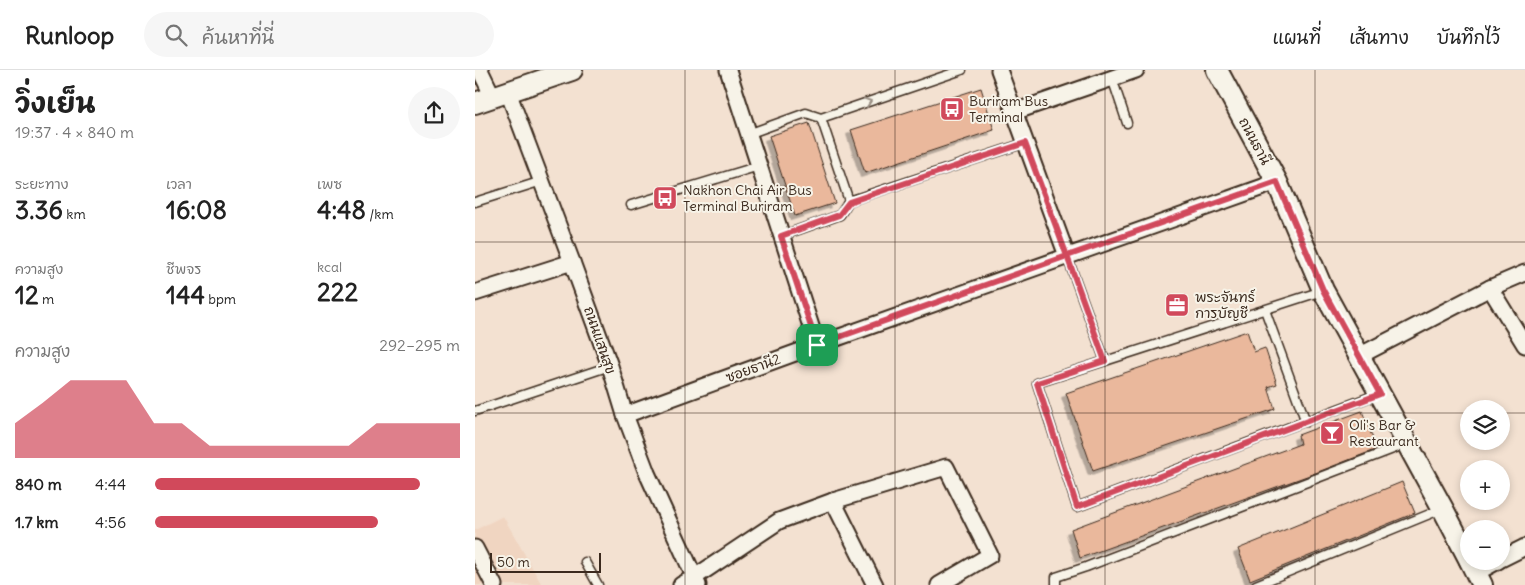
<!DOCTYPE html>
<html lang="th">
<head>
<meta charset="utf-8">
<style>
  :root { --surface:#fff; --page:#f6f6f6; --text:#222; --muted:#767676; --line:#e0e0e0; --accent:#d1495b }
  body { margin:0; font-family:Delius,"Playpen Sans Thai",sans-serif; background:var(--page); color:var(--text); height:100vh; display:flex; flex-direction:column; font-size:19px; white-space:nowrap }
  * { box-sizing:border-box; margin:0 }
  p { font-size:16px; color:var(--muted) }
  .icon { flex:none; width:28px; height:28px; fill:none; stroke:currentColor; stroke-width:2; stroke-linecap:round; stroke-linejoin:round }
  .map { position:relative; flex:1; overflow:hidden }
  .details { display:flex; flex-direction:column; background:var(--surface); width:475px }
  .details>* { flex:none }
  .buttons { position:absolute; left:985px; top:330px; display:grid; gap:10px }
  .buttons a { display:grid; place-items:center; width:50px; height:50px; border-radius:50%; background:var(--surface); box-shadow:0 2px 8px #0003; font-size:25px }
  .scale { position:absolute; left:15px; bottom:12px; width:111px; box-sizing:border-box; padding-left:5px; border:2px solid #3b2a1e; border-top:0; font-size:14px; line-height:18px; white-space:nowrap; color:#3b2a1e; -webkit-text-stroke:4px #f7f3e8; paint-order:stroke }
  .pin { position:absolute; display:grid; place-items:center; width:42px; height:42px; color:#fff; margin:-21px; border-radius:10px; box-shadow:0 2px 8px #0006 }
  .round { display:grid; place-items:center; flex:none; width:52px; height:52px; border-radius:26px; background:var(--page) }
  .overview { display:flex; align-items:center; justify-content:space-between; height:85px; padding:0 15px }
  h1 { font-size:28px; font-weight:700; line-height:38px }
  .stats { display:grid; grid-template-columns:repeat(3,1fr); gap:8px; height:85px; padding:5px 15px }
  .stats div { display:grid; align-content:center }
  .stats b { font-size:25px; font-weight:700 }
  .stats small { font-size:14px; font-weight:400 }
  .stats p { font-size:14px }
  .chart { height:140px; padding:10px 15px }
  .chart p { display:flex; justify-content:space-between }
  .chart svg { width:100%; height:90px; margin-top:5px; fill:var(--accent); opacity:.7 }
  ul { padding:0 15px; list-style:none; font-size:16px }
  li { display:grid; grid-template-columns:80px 60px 1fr; align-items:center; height:38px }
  li i { height:12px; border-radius:6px; background:var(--accent) }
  header { display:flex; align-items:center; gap:30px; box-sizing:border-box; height:70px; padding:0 25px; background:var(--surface); border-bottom:1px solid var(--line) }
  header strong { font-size:24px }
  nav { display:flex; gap:28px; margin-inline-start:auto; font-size:18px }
  .search { width:350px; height:45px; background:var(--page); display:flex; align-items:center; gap:12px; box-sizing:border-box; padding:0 18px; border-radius:28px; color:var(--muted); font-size:19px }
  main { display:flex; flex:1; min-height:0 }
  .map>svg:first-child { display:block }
  .built { fill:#f0d5c1 }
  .building { fill:#eab89c; stroke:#3b2a1e; filter:url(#shadow) }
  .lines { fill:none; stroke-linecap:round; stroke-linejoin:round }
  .lane-casing { stroke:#3b2a1e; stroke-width:11 }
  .street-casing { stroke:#3b2a1e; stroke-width:19 }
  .secondary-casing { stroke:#3b2a1e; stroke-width:24 }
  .lane { stroke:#f7f3e8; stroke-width:8 }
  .street { stroke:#f7f3e8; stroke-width:15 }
  .secondary { stroke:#f7f3e8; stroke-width:20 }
  .oneway { stroke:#998e83 }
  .route-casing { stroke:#fff; stroke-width:10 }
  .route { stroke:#d1495b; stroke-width:6 }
  .grid { fill:none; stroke:#3b2a1e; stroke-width:1; stroke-opacity:0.55 }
  .labels { text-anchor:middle; stroke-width:4; stroke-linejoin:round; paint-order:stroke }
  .poi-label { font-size:14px; fill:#3b2a1e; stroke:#f7f3e8; text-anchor:start }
  .street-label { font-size:14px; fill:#3b2a1e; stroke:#f7f3e8 }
</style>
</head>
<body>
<header>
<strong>Runloop</strong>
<div class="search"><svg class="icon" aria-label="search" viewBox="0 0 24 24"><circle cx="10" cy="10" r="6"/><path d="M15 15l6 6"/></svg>ค้นหาที่นี่</div>
<nav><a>แผนที่</a><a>เส้นทาง</a><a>บันทึกไว้</a></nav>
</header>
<main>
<section class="details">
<div class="overview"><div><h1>วิ่งเย็น</h1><p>19:37 · 4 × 840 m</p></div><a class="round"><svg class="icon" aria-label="share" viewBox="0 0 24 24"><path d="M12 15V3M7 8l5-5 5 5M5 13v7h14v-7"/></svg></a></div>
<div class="stats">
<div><p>ระยะทาง</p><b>3.36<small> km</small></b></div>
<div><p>เวลา</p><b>16:08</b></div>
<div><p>เพซ</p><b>4:48<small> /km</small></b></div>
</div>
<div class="stats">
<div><p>ความสูง</p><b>12<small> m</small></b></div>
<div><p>ชีพจร</p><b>144<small> bpm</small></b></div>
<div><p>kcal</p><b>222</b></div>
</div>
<div class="chart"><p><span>ความสูง</span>292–295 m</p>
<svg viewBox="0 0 160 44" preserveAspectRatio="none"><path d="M0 44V27L10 17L20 6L30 6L40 6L50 27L60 27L70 38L80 38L90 38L100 38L110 38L120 38L130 27L140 27L150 27L160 27V44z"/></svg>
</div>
<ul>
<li><b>840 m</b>4:44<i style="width:87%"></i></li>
<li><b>1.7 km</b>4:56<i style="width:73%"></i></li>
</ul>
</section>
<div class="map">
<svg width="1050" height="515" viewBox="0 0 1050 515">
  <defs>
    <filter id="shadow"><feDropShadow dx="-4.5" dy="4.5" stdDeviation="0" flood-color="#0004"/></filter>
  </defs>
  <rect width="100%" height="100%" fill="#f3e1d1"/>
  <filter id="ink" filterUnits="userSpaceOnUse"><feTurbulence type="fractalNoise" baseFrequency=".02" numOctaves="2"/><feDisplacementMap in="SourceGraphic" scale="10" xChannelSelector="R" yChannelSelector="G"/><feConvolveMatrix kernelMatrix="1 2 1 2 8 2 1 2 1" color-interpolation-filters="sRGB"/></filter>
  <g filter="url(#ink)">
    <path class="built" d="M28 446 67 515H0V460Z"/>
    <g class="building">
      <path d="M506 18 519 60 390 103 376 60Z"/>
      <path d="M334 53 360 133 320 146 294 66Z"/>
      <path d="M772 261 779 282 790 278 802 314 793 317 800 339 618 401 591 323Z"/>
      <path d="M887 341 902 379 843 402 605 488 596 459 825 374 823 365Z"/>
      <path d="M927 412 940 443 775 510 763 479Z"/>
    </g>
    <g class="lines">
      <defs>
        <g id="lane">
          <path d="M637 8 652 53"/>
          <path d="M346 48 487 0"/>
          <path d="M273 64 331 43 346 48 374 131 365 145 306 166"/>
          <path d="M374 131 550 73"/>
          <path d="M0 132 67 111"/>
          <path d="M156 135 284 96"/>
          <path d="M592 186 630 291"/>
          <path d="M847 221 562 313 602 437 903 324"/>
          <path d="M790 240 831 352"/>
          <path d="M0 341 135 296"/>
          <path d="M110 492 123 515"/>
          <path d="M581 515V507L611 497 931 374"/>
          <path d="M781 515 967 439"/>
        </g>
        <g id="street">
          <path d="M5 0 18 27"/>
          <path d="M253 0 342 275"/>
          <path d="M524 0 592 186"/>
          <path d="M33 22 97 192 135 296 150 345 172 403 223 515"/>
          <path d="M539 42 661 0"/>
          <path d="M1015 218 1050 275"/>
          <path d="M0 223 97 192"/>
          <path d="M884 286 1015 218 1050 203"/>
          <path d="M150 345 342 275 802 112"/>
          <path d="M358 431 400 515"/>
          <path d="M0 478 19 515"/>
          <path d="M1026 489 1050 477"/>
          <path d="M1001 503 1023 491"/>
          <path d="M206 515 220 507 304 451 358 431 471 397 515 485 464 515"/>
        </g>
        <g id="secondary">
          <path d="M742 0 802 112 848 220 968 439 994 489"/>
          <path d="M0 33 97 0"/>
          <path d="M995 491 1007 515"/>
        </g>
      </defs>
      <use href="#lane" class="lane-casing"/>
      <use href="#street" class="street-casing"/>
      <use href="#secondary" class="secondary-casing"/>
      <use href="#lane" class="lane"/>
      <use href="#street" class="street"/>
      <use href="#secondary" class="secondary"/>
    </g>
    <defs><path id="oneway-chevron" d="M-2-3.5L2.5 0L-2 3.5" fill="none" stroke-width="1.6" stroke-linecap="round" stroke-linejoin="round" transform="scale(1.25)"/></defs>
    <use class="oneway" href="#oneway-chevron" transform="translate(393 32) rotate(-19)"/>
  </g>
  <g class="lines" filter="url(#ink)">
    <defs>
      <path id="route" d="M342 275 592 186 630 291 562 313 602 437 905 324 848 220 802 112 592 186 550 73 374 132 364 145 306 166 342 275"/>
    </defs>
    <use href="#route" class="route-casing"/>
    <use href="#route" class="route"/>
  </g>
  <path class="grid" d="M210 0V515M420 0V515M630 0V515M840 0V515M0 172H1050M0 343H994M1026 343H1050"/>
  <defs>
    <symbol id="bus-square" viewBox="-11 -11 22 22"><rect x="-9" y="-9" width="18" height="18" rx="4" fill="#d1495b" stroke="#f7f3e8"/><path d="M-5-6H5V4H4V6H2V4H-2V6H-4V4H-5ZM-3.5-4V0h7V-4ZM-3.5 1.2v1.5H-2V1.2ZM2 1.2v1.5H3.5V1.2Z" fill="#fff"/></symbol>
    <symbol id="office-square" viewBox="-11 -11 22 22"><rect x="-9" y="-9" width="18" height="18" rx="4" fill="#d1495b" stroke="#f7f3e8"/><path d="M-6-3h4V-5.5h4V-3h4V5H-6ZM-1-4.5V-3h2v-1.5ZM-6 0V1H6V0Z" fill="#fff"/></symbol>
    <symbol id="bar-square" viewBox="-11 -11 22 22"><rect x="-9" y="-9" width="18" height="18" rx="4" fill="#d1495b" stroke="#f7f3e8"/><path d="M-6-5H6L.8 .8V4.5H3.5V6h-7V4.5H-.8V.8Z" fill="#fff"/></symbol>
  </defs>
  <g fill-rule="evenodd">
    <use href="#bus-square" x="463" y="25" width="28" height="28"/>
    <use href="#bus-square" x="176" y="114" width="28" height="28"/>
    <use href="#office-square" x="688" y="221" width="28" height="28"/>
    <use href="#bar-square" x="843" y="349" width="28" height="28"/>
  </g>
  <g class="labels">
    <g class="poi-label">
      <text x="494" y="36">Buriram Bus<tspan x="494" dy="16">Terminal</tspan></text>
      <text x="208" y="125">Nakhon Chai Air Bus<tspan x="208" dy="16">Terminal Buriram</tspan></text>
      <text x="720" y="232">พระจันทร์<tspan x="720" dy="16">การบัญชี</tspan></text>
      <text x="874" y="360">Oli's Bar &amp;<tspan x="874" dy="16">Restaurant</tspan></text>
    </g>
    <g class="street-label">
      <text transform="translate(780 71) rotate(62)" y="5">ถนนธานี</text>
      <text transform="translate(125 270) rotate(71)" y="5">ถนนแสนสุข</text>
      <text transform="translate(278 298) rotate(-20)" y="5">ซอยธานี2</text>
    </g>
  </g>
</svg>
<div class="buttons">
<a><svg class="icon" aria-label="layers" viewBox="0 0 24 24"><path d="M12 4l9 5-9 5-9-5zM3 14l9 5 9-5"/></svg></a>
<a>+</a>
<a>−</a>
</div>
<div class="scale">50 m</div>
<div class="pin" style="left:342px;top:275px;background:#1e9e55"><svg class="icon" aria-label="arrive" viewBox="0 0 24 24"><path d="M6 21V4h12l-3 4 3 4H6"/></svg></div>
</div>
</main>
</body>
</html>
